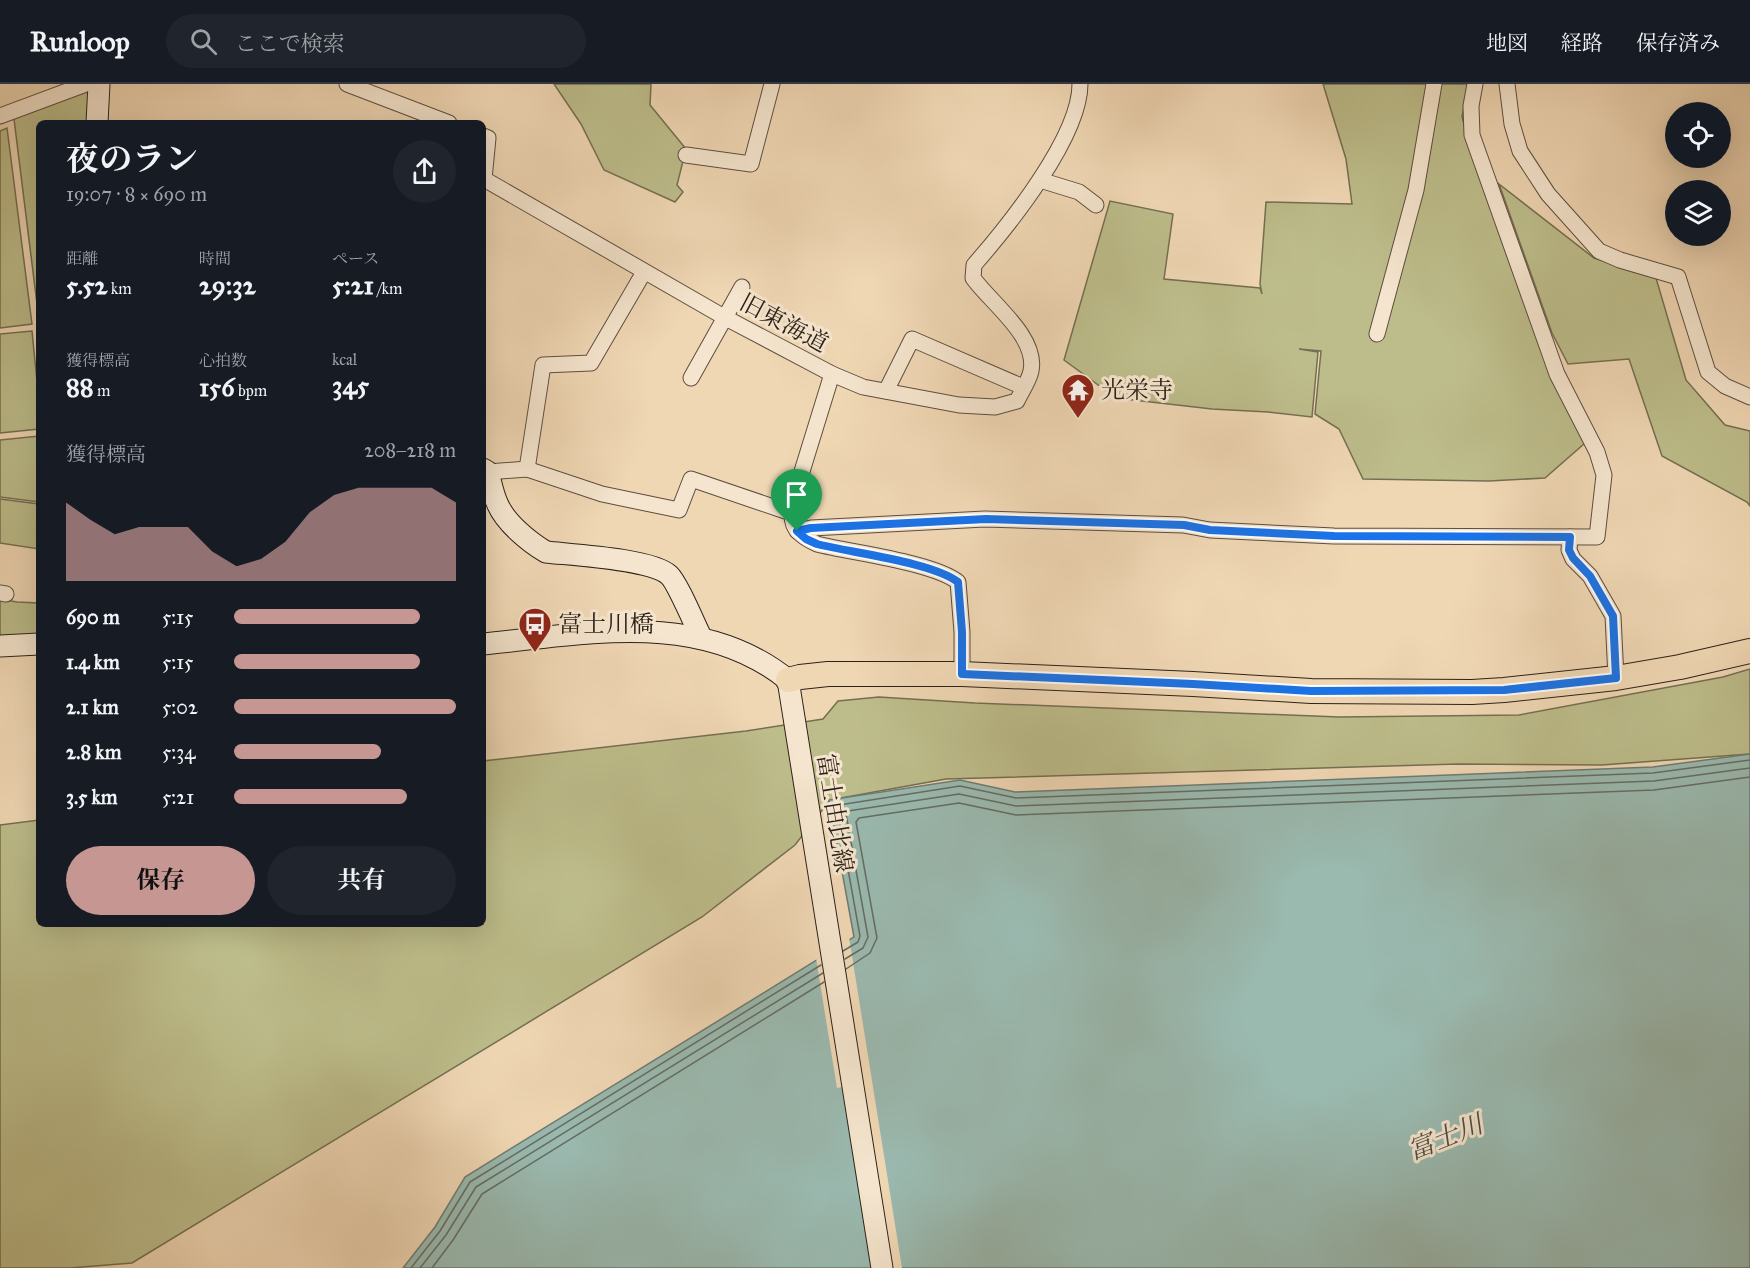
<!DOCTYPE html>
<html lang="ja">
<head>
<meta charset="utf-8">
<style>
  :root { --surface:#171b24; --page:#20242c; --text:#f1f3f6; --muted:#9ea1a6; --line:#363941; --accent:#c59692 }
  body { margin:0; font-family:"IM FELL Great Primer","Noto Serif JP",serif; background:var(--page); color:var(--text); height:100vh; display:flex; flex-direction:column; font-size:22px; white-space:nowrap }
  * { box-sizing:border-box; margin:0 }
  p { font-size:20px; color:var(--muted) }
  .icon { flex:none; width:33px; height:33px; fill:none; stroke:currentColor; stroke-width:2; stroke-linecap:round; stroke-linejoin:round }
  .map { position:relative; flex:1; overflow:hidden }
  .drawer { position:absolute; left:36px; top:36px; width:450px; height:807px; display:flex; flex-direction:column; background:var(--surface); border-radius:9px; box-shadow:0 6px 24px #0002 }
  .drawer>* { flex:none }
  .fabs { position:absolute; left:1665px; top:18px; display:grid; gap:12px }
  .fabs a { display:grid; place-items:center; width:66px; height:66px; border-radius:50%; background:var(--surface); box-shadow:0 6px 24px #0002; font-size:30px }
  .pin { position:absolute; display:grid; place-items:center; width:51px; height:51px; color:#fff; margin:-62px -26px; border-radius:50% 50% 50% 0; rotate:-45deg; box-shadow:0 0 6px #0007 }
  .pin .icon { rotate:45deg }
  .round { display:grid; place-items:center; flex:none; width:63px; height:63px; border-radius:32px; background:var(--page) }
  .head { display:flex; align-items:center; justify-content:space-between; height:102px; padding:0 30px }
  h1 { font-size:33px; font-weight:700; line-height:45px }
  .stats { display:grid; grid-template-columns:repeat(3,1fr); gap:9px; height:102px; padding:6px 30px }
  .stats div { display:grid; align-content:center }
  .stats b { font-size:26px; font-weight:700 }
  .stats small { font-size:16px; font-weight:400 }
  .stats p { font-size:16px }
  .chart { height:168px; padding:12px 30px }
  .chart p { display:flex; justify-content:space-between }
  .chart svg { width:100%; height:108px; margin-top:6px; fill:var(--accent); opacity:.7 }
  .action { display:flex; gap:12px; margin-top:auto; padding:12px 30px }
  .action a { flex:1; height:69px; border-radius:36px; background:var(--accent); color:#111; font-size:24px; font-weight:700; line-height:69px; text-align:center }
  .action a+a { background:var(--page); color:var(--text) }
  ul { padding:0 30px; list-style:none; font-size:20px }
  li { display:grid; grid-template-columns:96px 72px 1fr; align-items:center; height:45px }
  li i { height:15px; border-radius:8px; background:var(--accent) }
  header { display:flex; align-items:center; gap:36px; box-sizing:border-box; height:84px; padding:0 30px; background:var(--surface); border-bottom:2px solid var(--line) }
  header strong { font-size:28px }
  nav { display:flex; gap:33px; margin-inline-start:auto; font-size:21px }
  .search { width:420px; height:54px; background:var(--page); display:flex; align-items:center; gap:15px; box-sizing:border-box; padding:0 21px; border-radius:33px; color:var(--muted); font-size:22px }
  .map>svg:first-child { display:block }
  .green { fill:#bdbd8b; stroke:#746f52; stroke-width:1.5 }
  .water { fill:#9ab9af; stroke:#6e7c73; stroke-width:1.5 }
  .pier { fill:#f0d7b4 }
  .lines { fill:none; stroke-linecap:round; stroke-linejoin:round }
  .shore { stroke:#636d64; stroke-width:1.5 }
  .minor-casing { stroke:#5d4e3f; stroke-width:17 }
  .secondary-casing { stroke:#2c2118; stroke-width:23 }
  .primary-casing { stroke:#2c2118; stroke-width:26 }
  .minor { stroke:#f5e5ce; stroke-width:15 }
  .secondary { stroke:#f5e5ce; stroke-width:21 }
  .primary { stroke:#f0d7b4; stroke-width:24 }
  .route-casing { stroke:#fff; stroke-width:12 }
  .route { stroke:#1a73e8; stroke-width:8 }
  .labels { text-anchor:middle; stroke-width:6; stroke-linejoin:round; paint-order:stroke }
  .street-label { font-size:24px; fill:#2c2118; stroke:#f5e5ce }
  .poi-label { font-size:24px; fill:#2c2118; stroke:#f5e5ce; text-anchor:start }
  .water-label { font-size:26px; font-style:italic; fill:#4d4f45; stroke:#f5e5ce }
</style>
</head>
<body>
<header>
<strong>Runloop</strong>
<div class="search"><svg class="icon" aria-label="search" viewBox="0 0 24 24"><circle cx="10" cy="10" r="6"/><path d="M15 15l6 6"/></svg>ここで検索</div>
<nav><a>地図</a><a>経路</a><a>保存済み</a></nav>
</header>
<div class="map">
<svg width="1750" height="1184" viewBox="0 0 1750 1184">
  <rect width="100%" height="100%" fill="#f0d7b4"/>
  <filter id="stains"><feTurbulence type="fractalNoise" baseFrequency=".00333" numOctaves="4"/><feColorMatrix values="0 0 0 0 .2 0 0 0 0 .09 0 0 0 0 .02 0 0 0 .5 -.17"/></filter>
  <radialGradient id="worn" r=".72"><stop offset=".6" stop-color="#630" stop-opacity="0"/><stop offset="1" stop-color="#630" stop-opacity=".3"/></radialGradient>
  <g class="green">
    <path d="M554 0H651L650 21 686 65 677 101 683 108 675 118 604 86 581 40Z"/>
    <path d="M1323 0H1468L1462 33 1472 68 1585 359 1545 394 1489 397 1363 395 1339 345 1315 330 1321 267 1299 265 1318 268 1312 333 1268 328 1212 325 1116 314 1064 276 1110 117 1173 130 1164 195 1260 204 1262 210 1260 200 1266 118 1352 120 1346 75Z"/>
    <path d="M91 5 89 39H39V236L13 27Z"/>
    <path d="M7 44 32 240 0 244V47Z"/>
    <path d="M1499 100 1594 174 1656 194 1686 296 1725 341 1750 347V422L1747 418 1662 372 1629 275 1568 280 1552 249Z"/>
    <path d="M32 247 39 318V345L0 349V250Z"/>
    <path d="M39 352V418L0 413V356Z"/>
    <path d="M0 415 39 420V465L0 459Z"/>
    <path d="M0 515 17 518 39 519V554L0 553Z"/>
    <path d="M1750 585V670L1602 681 1458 680 946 695 830 716 795 761 702 833 132 1179 70 1184H0V741L39 736V840H483V677L746 647 823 635 838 617 879 613 975 619 1339 633 1519 631 1723 593Z"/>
  </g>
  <path class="water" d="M1750 670V1184H403L435 1143 465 1093 854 853 829 716 960 696 1015 708 1653 683Z"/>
  <path class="pier" d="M849 853 902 1184H871L842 1003 837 1004 816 874Z"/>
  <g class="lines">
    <g class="shore">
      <path d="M843 867 858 858 860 852 837 724 839 721 960 702 1016 714 1653 689 1750 676"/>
      <path d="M845 875 863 864 868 853 846 730 848 727 959 710 1016 722 1654 697 1750 684"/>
      <path d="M846 885 870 869 877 854 856 738 859 734 959 719 1016 731 1654 706 1750 693"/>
      <path d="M411 1184 440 1147 470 1098 821 881"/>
      <path d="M420 1184 446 1151 476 1103 823 889"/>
      <path d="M432 1184 453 1156 482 1110 824 898"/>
    </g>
    <defs>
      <g id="minor">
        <path d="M347 0 449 39"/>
        <path d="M1507 0 1512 40 1520 67 1548 110 1599 167 1620 176 1678 193 1708 288 1725 302 1750 313"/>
        <path d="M0 32 86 0"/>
        <path d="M483 52 488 54 484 95 724 233 832 290 863 303 959 321 995 323 1017 317C1021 308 1029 297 1031 287 1038 253 991 219 973 194L974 181C1009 141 1080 53 1080 0"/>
        <path d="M686 71 751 80 772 0"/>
        <path d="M1040 96 1079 108 1096 121"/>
        <path d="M1377 250 1416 106 1434 0"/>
        <path d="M832 290 795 410C789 437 790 448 817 460 852 469 932 478 958 498L962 548V590"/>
        <path d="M691 294 742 203"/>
        <path d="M886 307 912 255 1023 303"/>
        <path d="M527 385 543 281 591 279 644 188"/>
        <path d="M488 388 527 385 602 410 679 426 691 395 791 429"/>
        <path d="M797 447 811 444 985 435 1183 441 1210 446 1334 452 1597 453 1604 391 1597 368 1557 290 1472 51 1471 22 1475 0"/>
        <path d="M1570 453 1569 466 1573 475 1590 492 1613 532 1616 594"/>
        <path d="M0 509 6 510"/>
      </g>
      <g id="secondary">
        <path d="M97 39 99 0"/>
        <path d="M483 385 488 388C491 399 493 411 498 421 506 439 529 458 546 468 573 471 651 475 669 491 677 498 695 541 701 553"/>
        <path d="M483 560C586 550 701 525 788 596L882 1184"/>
        <path d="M0 562 39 560"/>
      </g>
      <path id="primary" d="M788 596 800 593 828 590H962L1193 600 1311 607 1472 608 1504 606 1616 594 1680 583 1750 567"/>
    </defs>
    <use href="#minor" class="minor-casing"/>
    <use href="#secondary" class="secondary-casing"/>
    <use href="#primary" class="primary-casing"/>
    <use href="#minor" class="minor"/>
    <use href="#secondary" class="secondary"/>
    <use href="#primary" class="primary"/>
  </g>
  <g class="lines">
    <defs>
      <path id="route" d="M986 435 1184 441 1210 446 1334 452 1570 453 1569 466 1573 474 1590 492 1613 532 1616 594 1504 606 1311 607 1193 600 962 590V548L958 498C932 478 852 469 817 460L806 455 797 447 811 444Z"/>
    </defs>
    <use href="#route" class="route-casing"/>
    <use href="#route" class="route"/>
  </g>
  <defs>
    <symbol id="temple-pin" viewBox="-11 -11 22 30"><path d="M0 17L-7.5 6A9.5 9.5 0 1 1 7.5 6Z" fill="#8f2418" stroke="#f5e5ce"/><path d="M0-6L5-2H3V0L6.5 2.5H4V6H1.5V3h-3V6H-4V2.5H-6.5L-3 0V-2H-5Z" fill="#fff"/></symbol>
    <symbol id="bus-pin" viewBox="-11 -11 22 30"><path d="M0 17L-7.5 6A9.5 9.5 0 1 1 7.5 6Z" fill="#8f2418" stroke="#f5e5ce"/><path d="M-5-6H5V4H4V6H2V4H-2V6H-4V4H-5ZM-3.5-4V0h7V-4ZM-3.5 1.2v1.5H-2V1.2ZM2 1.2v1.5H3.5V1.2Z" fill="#fff"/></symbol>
  </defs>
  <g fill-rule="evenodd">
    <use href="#temple-pin" x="1059" y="287" width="38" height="52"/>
    <use href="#bus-pin" x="516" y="521" width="38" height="52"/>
  </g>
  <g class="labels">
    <g class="street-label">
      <text transform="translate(784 239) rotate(28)" y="8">旧東海道</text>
      <text transform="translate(835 729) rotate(81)" y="8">富士由比線</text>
    </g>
    <g class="poi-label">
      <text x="1101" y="314">光栄寺</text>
      <text x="558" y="548">富士川橋</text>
    </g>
    <g class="water-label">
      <text transform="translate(1445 1053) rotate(-22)" y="9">富士川</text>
    </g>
  </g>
  <rect width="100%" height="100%" filter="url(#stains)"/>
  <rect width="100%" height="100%" fill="url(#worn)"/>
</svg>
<div class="fabs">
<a><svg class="icon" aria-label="locate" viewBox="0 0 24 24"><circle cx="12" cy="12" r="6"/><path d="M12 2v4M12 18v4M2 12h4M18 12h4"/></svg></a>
<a><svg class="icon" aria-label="layers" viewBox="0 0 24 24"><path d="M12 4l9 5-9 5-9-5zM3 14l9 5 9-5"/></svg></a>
</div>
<div class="pin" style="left:797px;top:447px;background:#1e9e55"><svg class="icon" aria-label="arrive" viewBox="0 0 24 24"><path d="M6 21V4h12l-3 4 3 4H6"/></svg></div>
<section class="drawer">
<div class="head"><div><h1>夜のラン</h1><p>19:07 · 8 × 690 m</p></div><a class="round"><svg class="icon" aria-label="share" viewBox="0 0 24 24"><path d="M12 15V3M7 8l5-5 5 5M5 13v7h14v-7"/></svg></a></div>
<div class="stats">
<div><p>距離</p><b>5.52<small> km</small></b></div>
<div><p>時間</p><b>29:32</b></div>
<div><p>ペース</p><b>5:21<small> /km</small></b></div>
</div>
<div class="stats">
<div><p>獲得標高</p><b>88<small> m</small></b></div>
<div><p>心拍数</p><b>156<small> bpm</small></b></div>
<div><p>kcal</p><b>345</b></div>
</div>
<div class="chart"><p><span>獲得標高</span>208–218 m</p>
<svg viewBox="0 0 160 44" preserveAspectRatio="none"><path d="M0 44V12L10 19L20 25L30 22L40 22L50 22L60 32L70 38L80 35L90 28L100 16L110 9L120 6L130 6L140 6L150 6L160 12V44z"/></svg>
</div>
<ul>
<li><b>690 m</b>5:15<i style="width:84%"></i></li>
<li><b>1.4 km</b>5:15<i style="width:84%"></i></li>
<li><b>2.1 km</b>5:02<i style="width:100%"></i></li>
<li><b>2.8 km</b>5:34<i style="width:66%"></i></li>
<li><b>3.5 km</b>5:21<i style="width:78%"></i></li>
</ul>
<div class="action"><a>保存</a><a>共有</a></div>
</section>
</div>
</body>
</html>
